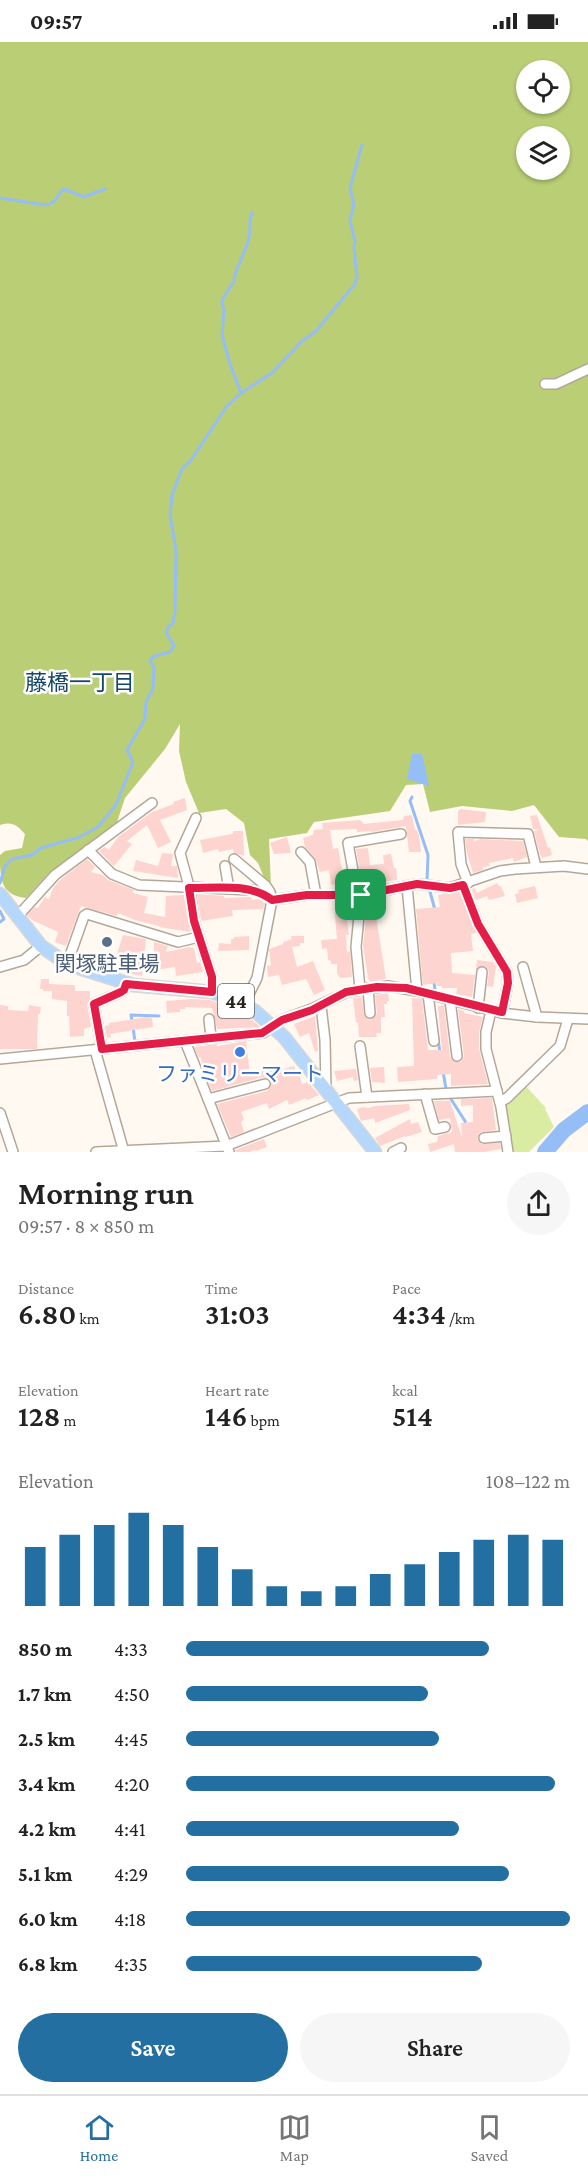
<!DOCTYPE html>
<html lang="en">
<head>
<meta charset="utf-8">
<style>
  :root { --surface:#fff; --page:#f6f6f6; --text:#222; --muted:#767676; --line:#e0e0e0; --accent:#246fa2 }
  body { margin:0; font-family:"Crimson Pro","Noto Sans JP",serif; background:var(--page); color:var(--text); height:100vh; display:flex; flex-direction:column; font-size:22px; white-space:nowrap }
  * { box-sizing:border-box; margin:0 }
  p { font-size:20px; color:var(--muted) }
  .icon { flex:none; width:33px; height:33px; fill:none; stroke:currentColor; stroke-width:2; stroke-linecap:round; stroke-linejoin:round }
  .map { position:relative; height:1110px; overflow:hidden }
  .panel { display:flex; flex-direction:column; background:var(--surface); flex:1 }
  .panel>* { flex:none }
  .controls { position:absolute; left:516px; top:18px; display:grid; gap:12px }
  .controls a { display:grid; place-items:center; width:54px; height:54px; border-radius:50%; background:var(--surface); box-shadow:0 2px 4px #0004; font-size:30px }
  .pin { position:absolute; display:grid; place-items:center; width:51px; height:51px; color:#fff; margin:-26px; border-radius:12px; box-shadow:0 3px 9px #0006 }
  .round { display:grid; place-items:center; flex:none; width:63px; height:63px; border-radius:32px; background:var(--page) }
  .headline { display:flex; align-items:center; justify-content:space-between; height:102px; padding:0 18px }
  h1 { font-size:33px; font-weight:600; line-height:45px }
  .figures { display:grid; grid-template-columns:repeat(3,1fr); gap:9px; height:102px; padding:6px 18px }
  .figures div { display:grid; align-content:center }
  .figures b { font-size:30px; font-weight:600 }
  .figures small { font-size:16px; font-weight:400 }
  .figures p { font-size:16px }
  .chart { height:168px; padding:12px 18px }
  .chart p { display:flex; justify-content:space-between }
  .chart svg { width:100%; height:108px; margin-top:6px; stroke:var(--accent); stroke-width:6 }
  .primary-button { display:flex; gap:12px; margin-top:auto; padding:12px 18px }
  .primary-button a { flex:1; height:69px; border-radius:36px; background:var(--accent); color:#fff; font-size:24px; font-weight:600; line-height:69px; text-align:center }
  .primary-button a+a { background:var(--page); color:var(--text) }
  ul { padding:0 18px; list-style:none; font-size:20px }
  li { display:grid; grid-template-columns:96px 72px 1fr; align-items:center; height:45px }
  li i { height:15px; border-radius:8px; background:var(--accent) }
  .status { display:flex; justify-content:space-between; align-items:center; height:42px; padding:0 30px; background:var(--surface); direction:ltr }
  .status svg { height:16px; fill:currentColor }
  .tabs { display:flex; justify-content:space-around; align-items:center; height:84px; border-top:2px solid var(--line); background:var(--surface); font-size:16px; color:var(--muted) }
  .tabs a { display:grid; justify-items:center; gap:3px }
  .tabs .on { color:var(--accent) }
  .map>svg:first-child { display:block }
  .green { fill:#d9eca2 }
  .forest { fill:#b9ce75; fill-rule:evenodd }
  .water { fill:#95bdf6 }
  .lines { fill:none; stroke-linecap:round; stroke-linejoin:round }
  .stream { stroke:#95bdf6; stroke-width:3 }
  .river { stroke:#95bdf6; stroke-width:16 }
  .building { fill:#fdd4cf }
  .minor-casing { stroke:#b5a798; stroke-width:12 }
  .major-casing { stroke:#d8d7d6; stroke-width:15 }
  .minor { stroke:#fff; stroke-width:9 }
  .major { stroke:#b5d7fc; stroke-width:12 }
  .route-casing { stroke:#fff; stroke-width:12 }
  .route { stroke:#e11d48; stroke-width:8 }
  .service-dot { fill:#5c6f8a; stroke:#fff; stroke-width:2 }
  .shop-dot { fill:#3f7fe0; stroke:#fff; stroke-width:2 }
  .labels { text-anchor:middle; stroke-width:5; stroke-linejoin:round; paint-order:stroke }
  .shield { fill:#fff; stroke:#686460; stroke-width:1.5 }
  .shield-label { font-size:20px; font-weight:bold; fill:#27221c }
  .service-label { font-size:21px; fill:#4e5e75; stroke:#fff }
  .shop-label { font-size:21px; fill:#366cbe; stroke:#fff }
  .neighbourhood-label { font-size:22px; fill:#14486b; stroke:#fff }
</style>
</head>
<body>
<div class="status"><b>09:57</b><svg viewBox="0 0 49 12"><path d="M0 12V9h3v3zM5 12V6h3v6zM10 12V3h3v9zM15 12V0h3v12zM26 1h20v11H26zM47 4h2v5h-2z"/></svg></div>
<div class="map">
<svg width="588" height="1110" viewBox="0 0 588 1110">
  <rect width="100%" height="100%" fill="#fff9f2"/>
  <path class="green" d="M524 1042 546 1066 545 1067 554 1085 529 1110H512L505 1062Z"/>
  <path class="forest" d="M0 0H588V799L586 797 559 795 534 763 512 769 462 764 430 770 423 742 406 743 390 769 314 780 307 791 269 797 271 845 267 843 258 821 250 813 244 781 226 767 199 771 186 740 179 709 180 682 165 707 125 756 116 783 48 832 26 856C0 853 0 836 0 813L5 809 22 806 25 792C17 783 12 779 0 783ZM526 28H560V62H526ZM526 94H560V128H526Z"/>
  <path class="water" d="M412 712H422L429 744 407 737Z"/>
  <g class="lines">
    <g class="stream">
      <path d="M0 156 45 163C57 162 56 153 64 147L84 155 105 147"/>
      <path d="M241 351 230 322 222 293 224 268 222 262V258L234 239 235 232 247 203 250 191V177L252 171"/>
      <path d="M412 755 410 759 428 813 427 838"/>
      <path d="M0 841 5 824 12 817 32 813 41 806 80 795 99 784 116 763 133 720 127 708 145 677 146 660 153 647 154 626 150 618 155 614 170 610 174 604 166 590 169 584 173 581 175 569 176 509 170 473 172 453 182 427 191 418 227 364 241 351 272 331 301 300 315 290 355 242 357 235 354 206 355 200 350 178 354 163 350 146 362 103"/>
      <path d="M429 846 435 868"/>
      <path d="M0 869 4 877 0 880"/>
      <path d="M434 940 435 948"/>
      <path d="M132 979 131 973 159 974"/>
      <path d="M133 985 135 1000"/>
      <path d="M437 990 440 1011"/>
      <path d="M443 1029 446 1047"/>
      <path d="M449 1054 465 1079 466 1084"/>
    </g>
    <path class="river" d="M545 1110 564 1088 588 1070"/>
  </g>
  <g class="building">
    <path d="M185 756 187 768 160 778 171 800 158 806 147 783 127 799 132 802 114 824 99 809 105 805 109 808 118 795 152 770 174 762 173 760Z"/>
    <path d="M460 767 486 770 485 780 458 783V769Z"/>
    <path d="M412 773 415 788H417L419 794 421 810H409L406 784 371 790V789L357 790V787L330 788 333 807 338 806 343 831H347L348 841 331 843 329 828 320 830 315 816 305 805 303 796 313 793 314 788 323 787 322 781 360 778 364 782 403 778 404 774Z"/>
    <path d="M537 773 548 806 550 805 552 813 542 816 540 812 534 789 539 788 533 787 530 774Z"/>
    <path d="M234 789H243L244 814 233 810V807L219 810 218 807 203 811 200 798 232 792Z"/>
    <path d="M287 795 291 811 274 812 270 801Z"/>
    <path d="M465 797H474V799L481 797 523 799 527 815 514 820 513 816 489 821 490 824 483 825V828L473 831 467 811Z"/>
    <path d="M368 806 370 823 384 822 383 813 391 812 394 826H396L397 838 380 840V835H361L356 807Z"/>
    <path d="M162 811 173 812 171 824H177L178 836 133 829 136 818 158 824Z"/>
    <path d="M87 817 95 825 91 830 103 833 108 838 134 848 133 851 148 855 144 871 165 875 166 854 184 853 190 890 159 885V884L135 878 118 871 117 874 81 864 66 904 55 900 58 890 32 878 27 873 35 865 38 866 45 855 49 857 53 846 60 838Z"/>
    <path d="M497 841 499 844H501L505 854 489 858 487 854 476 858 472 847 474 846 477 851Z"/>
    <path d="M535 844 538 856 517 861 515 852 519 851 518 848Z"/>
    <path d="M459 850 476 891 471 892 473 909 451 911 452 931 475 933 472 955 456 952 457 946H442V944H437V941L423 943 416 867 440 865 438 853Z"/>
    <path d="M197 852 224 854V856L251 855 252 858 259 857 265 861 263 867 232 868 233 874 201 879Z"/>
    <path d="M337 860H351L352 869 346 870 349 893H346L347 910 350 909 352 935 340 936 337 931V922H331V919L328 918 327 906 322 907 321 898 337 897 335 874V862Z"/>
    <path d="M376 874 386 937 370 940 368 936 363 904 366 875Z"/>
    <path d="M123 893 146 897 142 934 132 932V926H110V915H116Z"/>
    <path d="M249 894V908L218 909 219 901 231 902V897H234V895Z"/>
    <path d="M291 894H304V901H300V904L292 905 297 925 313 919 325 948 314 953 306 937 282 943 279 933 268 935 267 924 271 923 269 907 283 902V900L292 897Z"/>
    <path d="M154 900 168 904 166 910 190 905V906H194L197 921 200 920 203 930 176 934 175 925 154 928Z"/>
    <path d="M477 918 493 920 496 925 493 945 487 944 489 930 486 925 480 924 476 928Z"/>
    <path d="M41 937H49V942L73 943 75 944V949H90V956L87 963 91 985 84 987V994L70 995 69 974H67V959L52 957V949H43V947H40Z"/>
    <path d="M388 951 389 959H387V962H384L385 975H381V991H376L377 995H359L358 981 356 980 353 956 362 955 364 974 371 978 377 971 375 953Z"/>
    <path d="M412 956 422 957 428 1008H442L438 964 444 963 450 1015 455 1020H461L464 1014 458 967 464 969V971L483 975 479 990V1007L488 1042 451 1044V1032L437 1033V1037L398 1040 397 1025 414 1024Z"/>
    <path d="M191 957 210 958 232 966 239 969 238 973 248 975V977L252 978 260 985 217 987 212 966 185 965V967H180V970L167 971 166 959Z"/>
    <path d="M0 963 8 964V968L28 969 29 963 41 965 40 972H38L37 1007H0Z"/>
    <path d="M315 974 318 1009 315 1010 309 991 300 995 294 982Z"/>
    <path d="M147 975 152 976 153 985 110 992 111 995 107 996 105 984 109 983V981Z"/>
    <path d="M246 999 250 1034 262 1029H277L294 1024 297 1032 299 1031 302 1042 308 1040 319 1053 307 1058 306 1056 289 1063 287 1058 269 1067 267 1061 241 1070 244 1077 241 1080 244 1090 231 1095 217 1062 267 1049 271 1044V1040L267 1036 263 1035 212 1049 202 1024 201 1015 199 1016 194 1005 217 1002V1004Z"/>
    <path d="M384 1025 385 1041 372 1040 370 1026Z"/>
    <path d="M356 1027 358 1038 354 1039 353 1035 337 1039 334 1029Z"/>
    <path d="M492 1056 496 1088 481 1090 477 1097 482 1102 500 1101 501 1107 484 1110H455L454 1102 430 1110 428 1102 437 1100 438 1094 452 1090 450 1076 439 1078 434 1059H450L462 1096 461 1081 473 1080V1063L461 1064V1057Z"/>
    <path d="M409 1062 410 1068 375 1081 374 1076 361 1079 357 1067 363 1065 368 1066 375 1064Z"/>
    <path d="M410 1077 411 1082 418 1080 422 1090 406 1095 405 1094 380 1104 377 1099 375 1096Z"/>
    <path d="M264 1097 267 1105 256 1109 255 1108 249 1110H236L235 1108Z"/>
  </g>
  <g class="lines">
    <defs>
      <g id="minor">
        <path d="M545 342H556L588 327"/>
        <path d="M196 776 180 811 190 848 194 879 212 935V950"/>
        <path d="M88 808 112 832 139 843 252 848 264 851 272 858 307 853H361L417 842 450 846 500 829 515 827 564 824 588 827"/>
        <path d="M301 810 310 820 316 853"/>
        <path d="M234 817 266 844 270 850 272 858 257 936 244 962"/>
        <path d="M225 824 229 847"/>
        <path d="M468 841 461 822 458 790 528 792 536 825"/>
        <path d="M463 843 478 882 507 930 508 941 502 971"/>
        <path d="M407 844 417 949"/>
        <path d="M17 875 55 833 152 761"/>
        <path d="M67 922 84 874 87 872 178 900 199 895"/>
        <path d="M0 925 24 918 41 904"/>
        <path d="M523 925 537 975"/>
        <path d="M368 946 370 971"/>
        <path d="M360 947 356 905 361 853 356 845 348 801 401 792"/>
        <path d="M428 952 434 999"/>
        <path d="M450 958 457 1014"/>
        <path d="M321 964 325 998 326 1048"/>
        <path d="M478 966 482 930"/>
        <path d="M491 969 486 990V1007L501 1065 508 1110"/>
        <path d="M209 977 211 996"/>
        <path d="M185 999 229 1110"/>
        <path d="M360 1004 367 1055"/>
        <path d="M102 1007 94 962 121 950 124 948 126 942"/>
        <path d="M95 1008 124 1110"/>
        <path d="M0 1017 263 991 282 978 312 967 347 950 388 944 417 949 502 971 537 975 588 977"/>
        <path d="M425 1052 435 1087 445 1085"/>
        <path d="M208 1057 265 1042"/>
        <path d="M500 1060 507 1056 560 1004 568 977"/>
        <path d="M0 1071 13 1110"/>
        <path d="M484 1096 506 1094"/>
        <path d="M96 1110 226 1104 349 1056 497 1049"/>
        <path d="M393 1110 401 1106"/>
      </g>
      <path id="major" d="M0 852 41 904 67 922 133 943 212 950 235 958 255 969 284 995 375 1110"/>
    </defs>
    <use href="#minor" class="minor-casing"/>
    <use href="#major" class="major-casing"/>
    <use href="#minor" class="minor"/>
    <use href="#major" class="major"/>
  </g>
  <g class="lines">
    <defs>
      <path id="route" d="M417 842 450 846 463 843 478 882 507 930 508 941 502 970 406 946 377 945 346 950 312 968 282 978 262 991 102 1007 94 962 121 950 124 948 126 942 212 950V935L194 879 189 846C216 846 251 841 272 858L307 853H361Z"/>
    </defs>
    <use href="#route" class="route-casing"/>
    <use href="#route" class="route"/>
  </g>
  <circle class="service-dot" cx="107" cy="900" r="6"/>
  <circle class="shop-dot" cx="240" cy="1010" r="6"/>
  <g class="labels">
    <rect class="shield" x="218" y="942" width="36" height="34" rx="4.5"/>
    <g class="shield-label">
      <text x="236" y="966">44</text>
    </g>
    <g class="service-label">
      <text x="107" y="929">関塚駐車場</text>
    </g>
    <g class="shop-label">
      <text x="240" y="1039">ファミリーマート</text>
    </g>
    <g class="neighbourhood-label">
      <text x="80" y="648">藤橋一丁目</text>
    </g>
  </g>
</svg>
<div class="controls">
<a><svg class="icon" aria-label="locate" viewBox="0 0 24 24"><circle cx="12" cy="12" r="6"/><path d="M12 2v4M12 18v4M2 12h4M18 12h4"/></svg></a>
<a><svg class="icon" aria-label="layers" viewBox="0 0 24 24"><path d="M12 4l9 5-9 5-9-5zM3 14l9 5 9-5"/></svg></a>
</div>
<div class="pin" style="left:361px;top:853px;background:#1e9e55"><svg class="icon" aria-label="arrive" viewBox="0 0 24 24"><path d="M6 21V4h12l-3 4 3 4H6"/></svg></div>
</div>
<section class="panel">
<div class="headline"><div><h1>Morning run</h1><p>09:57 · 8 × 850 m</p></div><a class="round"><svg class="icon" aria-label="share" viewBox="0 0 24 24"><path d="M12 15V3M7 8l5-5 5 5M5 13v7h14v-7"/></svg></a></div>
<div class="figures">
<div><p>Distance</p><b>6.80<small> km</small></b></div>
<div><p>Time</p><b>31:03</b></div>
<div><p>Pace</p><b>4:34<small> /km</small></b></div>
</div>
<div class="figures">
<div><p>Elevation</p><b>128<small> m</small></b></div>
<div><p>Heart rate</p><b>146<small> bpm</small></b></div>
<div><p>kcal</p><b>514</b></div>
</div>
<div class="chart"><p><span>Elevation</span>108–122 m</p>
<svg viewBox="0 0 160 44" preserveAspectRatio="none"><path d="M5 44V20M15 44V15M25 44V11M35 44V6M45 44V11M55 44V20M65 44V29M75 44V36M85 44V38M95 44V36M105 44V31M115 44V27M125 44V22M135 44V17M145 44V15M155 44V17"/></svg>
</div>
<ul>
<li><b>850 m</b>4:33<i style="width:79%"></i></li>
<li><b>1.7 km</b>4:50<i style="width:63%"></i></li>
<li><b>2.5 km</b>4:45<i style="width:66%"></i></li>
<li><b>3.4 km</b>4:20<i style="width:96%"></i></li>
<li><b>4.2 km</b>4:41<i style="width:71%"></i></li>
<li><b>5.1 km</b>4:29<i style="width:84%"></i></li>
<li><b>6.0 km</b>4:18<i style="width:100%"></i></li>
<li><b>6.8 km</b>4:35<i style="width:77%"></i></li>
</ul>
<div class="primary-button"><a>Save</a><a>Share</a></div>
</section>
<nav class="tabs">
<a class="on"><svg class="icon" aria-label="home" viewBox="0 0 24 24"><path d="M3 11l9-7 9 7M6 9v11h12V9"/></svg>Home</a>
<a><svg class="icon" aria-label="map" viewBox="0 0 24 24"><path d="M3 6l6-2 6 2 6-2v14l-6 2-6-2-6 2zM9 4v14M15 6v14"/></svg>Map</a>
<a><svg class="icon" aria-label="saved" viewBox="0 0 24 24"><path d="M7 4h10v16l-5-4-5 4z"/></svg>Saved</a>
</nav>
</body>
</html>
